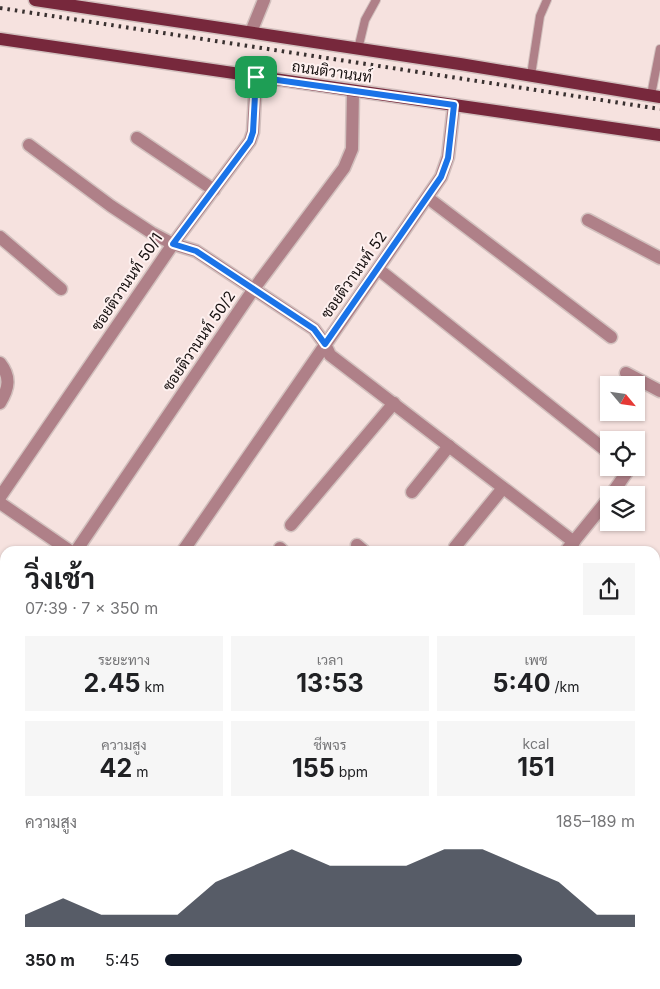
<!DOCTYPE html>
<html lang="th">
<head>
<meta charset="utf-8">
<style>
  :root { --surface:#fff; --page:#f6f6f6; --text:#202124; --muted:#757577; --accent:#111827 }
  body { margin:0; font-family:Inter,Sarabun,sans-serif; background:var(--page); color:var(--text); height:100vh; display:flex; flex-direction:column; font-size:19px; white-space:nowrap }
  * { box-sizing:border-box; margin:0 }
  p { font-size:16px; color:var(--muted) }
  .icon { flex:none; width:28px; height:28px; fill:none; stroke:currentColor; stroke-width:2; stroke-linecap:round; stroke-linejoin:round }
  .map { position:relative; flex:1; overflow:hidden }
  .sheet { position:absolute; left:0px; top:546px; width:660px; height:444px; display:flex; flex-direction:column; background:var(--surface); border-radius:15px 15px 0 0; box-shadow:0 1px 4px #0004 }
  .sheet>* { flex:none }
  .needle { width:32px; rotate:119deg }
  .fabs { position:absolute; left:600px; top:376px; display:grid; gap:10px }
  .fabs a { display:grid; place-items:center; width:45px; height:45px; border-radius:0px; background:var(--surface); box-shadow:0 1px 4px #0004; font-size:25px }
  .pin { position:absolute; display:grid; place-items:center; width:42px; height:42px; color:#fff; margin:-21px; border-radius:10px; box-shadow:0 2px 8px #0006 }
  .round { display:grid; place-items:center; flex:none; width:52px; height:52px; border-radius:0px; background:var(--page) }
  .head { display:flex; align-items:center; justify-content:space-between; height:85px; padding:0 25px }
  h1 { font-size:28px; font-weight:700; line-height:38px }
  .figures { display:grid; grid-template-columns:repeat(3,1fr); gap:8px; height:85px; padding:5px 25px }
  .figures div { display:grid; align-content:center; border-radius:0px; background:var(--page); text-align:center }
  .figures b { font-size:25px; font-weight:700 }
  .figures small { font-size:14px; font-weight:400 }
  .figures p { font-size:14px }
  .chart { height:140px; padding:10px 25px }
  .chart p { display:flex; justify-content:space-between }
  .chart svg { width:100%; height:90px; margin-top:5px; fill:var(--accent); opacity:.7 }
  ul { padding:0 25px; list-style:none; font-size:16px }
  li { display:grid; grid-template-columns:80px 60px 1fr; align-items:center; height:38px }
  li i { height:12px; border-radius:6px; background:var(--accent) }
  .map>svg:first-child { display:block }
  .lines { fill:none; stroke-linecap:round; stroke-linejoin:round }
  .lane-casing { stroke:#d2c0be; stroke-width:10 }
  .street-casing { stroke:#d2c0be; stroke-width:15 }
  .secondary-casing { stroke:#d2c0be; stroke-width:15 }
  .primary-casing { stroke:#d2c0be; stroke-width:15 }
  .lane { stroke:#af8088; stroke-width:8 }
  .street { stroke:#af8088; stroke-width:12 }
  .secondary { stroke:#8f4e5b; stroke-width:12 }
  .primary { stroke:#77283c; stroke-width:12 }
  .rail { stroke:#393130; stroke-width:4; stroke-dasharray:2.5 5; stroke-linecap:butt }
  .route-casing { stroke:#fff; stroke-width:10 }
  .route { stroke:#1a73e8; stroke-width:6 }
  .labels { text-anchor:middle; stroke-width:4; stroke-linejoin:round; paint-order:stroke }
  .street-label { font-size:15px; fill:#150f0e; stroke:#fef1f0 }
</style>
</head>
<body>
<div class="map">
<svg width="660" height="989" viewBox="0 0 660 989">
  <rect width="100%" height="100%" fill="#f6e2df"/>
  <g class="lines">
    <defs>
      <g id="lane">
        <path d="M358 49 365 20 376 0"/>
        <path d="M531 75 540 16 547 0"/>
        <path d="M651 95 660 49"/>
      </g>
      <g id="street">
        <path d="M251 32 264 0"/>
        <path d="M137 138 214 190"/>
        <path d="M29 145 111 206 152 233 173 244 196 251 314 329 325 344 330 355 574 542"/>
        <path d="M428 198 611 337"/>
        <path d="M588 220 660 258"/>
        <path d="M0 237 61 289"/>
        <path d="M378 269 609 453"/>
        <path d="M0 363C11 377 9 388 0 403"/>
        <path d="M626 373 660 391"/>
        <path d="M412 492 449 446"/>
        <path d="M611 495 627 472 625 468"/>
        <path d="M0 497 173 244 250 141 253 132 256 77"/>
        <path d="M0 503 70 551"/>
        <path d="M291 525 394 403"/>
        <path d="M357 545 364 551"/>
        <path d="M455 547 503 488"/>
        <path d="M280 548 283 551"/>
        <path d="M76 551 253 290 344 168 352 149 353 91"/>
        <path d="M183 551 441 177 448 157 454 105"/>
        <path d="M566 551 609 498"/>
        <path d="M0 670 5 674"/>
        <path d="M0 780 5 772"/>
        <path d="M0 926 5 921"/>
      </g>
      <g id="secondary">
        <path d="M655 630 660 618"/>
        <path d="M655 703 660 691"/>
        <path d="M505 985 509 989"/>
        <path d="M535 985 538 989"/>
        <path d="M401 989 405 985"/>
        <path d="M433 989 438 985"/>
        <path d="M453 989H486"/>
      </g>
      <g id="primary">
        <path d="M35 0 460 64 660 97"/>
        <path d="M0 39 660 135"/>
      </g>
    </defs>
    <use href="#lane" class="lane-casing"/>
    <use href="#street" class="street-casing"/>
    <use href="#secondary" class="secondary-casing"/>
    <use href="#primary" class="primary-casing"/>
    <use href="#lane" class="lane"/>
    <use href="#street" class="street"/>
    <use href="#secondary" class="secondary"/>
    <use href="#primary" class="primary"/>
    <path class="rail" d="M0 8 660 109"/>
  </g>
  <g class="lines">
    <defs>
      <path id="route" d="M256 77 454 105 448 158 441 177 325 344 314 329 196 251 173 244 250 141 253 132Z"/>
    </defs>
    <use href="#route" class="route-casing"/>
    <use href="#route" class="route"/>
  </g>
  <g class="labels">
    <g class="street-label">
      <text transform="translate(332 72) rotate(8)" y="5">ถนนติวานนท์</text>
      <text transform="translate(354 275) rotate(-55)" y="5">ซอยติวานนท์ 52</text>
      <text transform="translate(127 282) rotate(-56)" y="5">ซอยติวานนท์ 50/1</text>
      <text transform="translate(199 341) rotate(-56)" y="5">ซอยติวานนท์ 50/2</text>
    </g>
  </g>
</svg>
<div class="fabs">
<a><svg class="needle" viewBox="-14 -14 28 28"><path d="M0-13l5 13h-10z" fill="#e53935"/><path d="M0 13l5-13h-10z" fill="#757577"/></svg></a>
<a><svg class="icon" aria-label="locate" viewBox="0 0 24 24"><circle cx="12" cy="12" r="6"/><path d="M12 2v4M12 18v4M2 12h4M18 12h4"/></svg></a>
<a><svg class="icon" aria-label="layers" viewBox="0 0 24 24"><path d="M12 4l9 5-9 5-9-5zM3 14l9 5 9-5"/></svg></a>
</div>
<div class="pin" style="left:256px;top:77px;background:#1e9e55"><svg class="icon" aria-label="arrive" viewBox="0 0 24 24"><path d="M6 21V4h12l-3 4 3 4H6"/></svg></div>
<section class="sheet">
<div class="head"><div><h1>วิ่งเช้า</h1><p>07:39 · 7 × 350 m</p></div><a class="round"><svg class="icon" aria-label="share" viewBox="0 0 24 24"><path d="M12 15V3M7 8l5-5 5 5M5 13v7h14v-7"/></svg></a></div>
<div class="figures">
<div><p>ระยะทาง</p><b>2.45<small> km</small></b></div>
<div><p>เวลา</p><b>13:53</b></div>
<div><p>เพซ</p><b>5:40<small> /km</small></b></div>
</div>
<div class="figures">
<div><p>ความสูง</p><b>42<small> m</small></b></div>
<div><p>ชีพจร</p><b>155<small> bpm</small></b></div>
<div><p>kcal</p><b>151</b></div>
</div>
<div class="chart"><p><span>ความสูง</span>185–189 m</p>
<svg viewBox="0 0 160 44" preserveAspectRatio="none"><path d="M0 44V38L10 30L20 38L30 38L40 38L50 22L60 14L70 6L80 14L90 14L100 14L110 6L120 6L130 14L140 22L150 38L160 38V44z"/></svg>
</div>
<ul>
<li><b>350 m</b>5:45<i style="width:76%"></i></li>
</ul>
</section>
</div>
</body>
</html>
